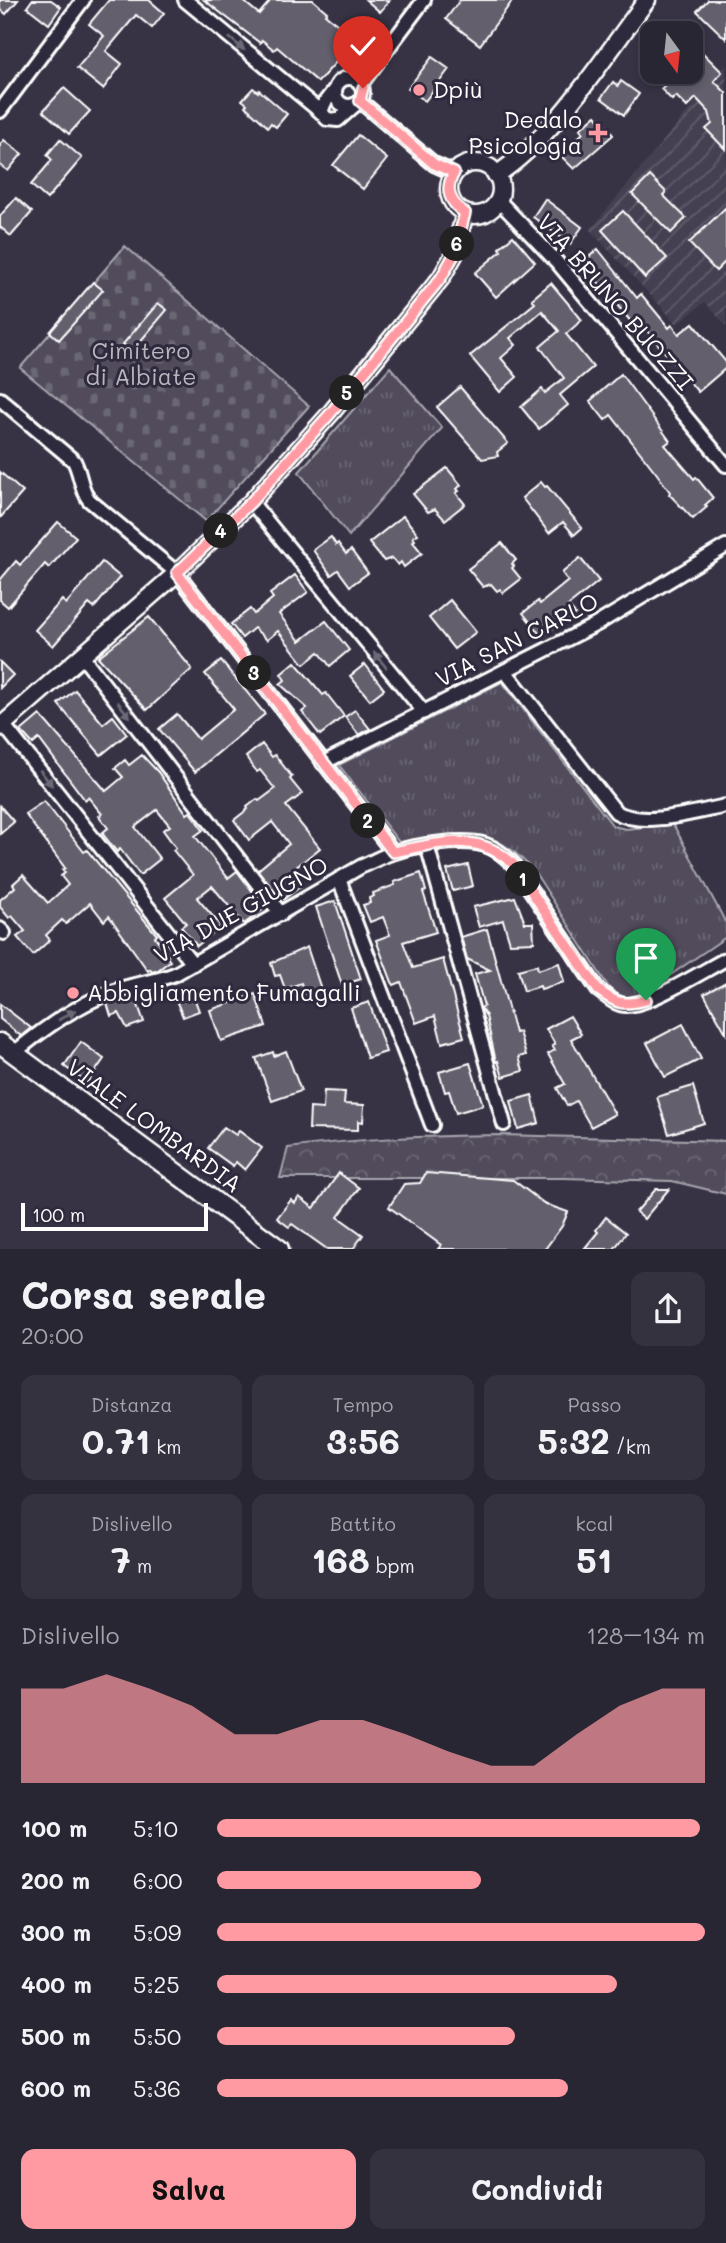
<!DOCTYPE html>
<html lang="it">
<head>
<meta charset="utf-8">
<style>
  :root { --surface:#292634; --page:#353240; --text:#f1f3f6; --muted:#a5a5ac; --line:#45434f; --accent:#ff9aa2 }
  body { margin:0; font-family:Mali,sans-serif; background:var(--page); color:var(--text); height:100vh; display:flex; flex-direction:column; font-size:26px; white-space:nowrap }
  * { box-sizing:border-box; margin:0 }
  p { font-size:23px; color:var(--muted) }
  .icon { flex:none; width:38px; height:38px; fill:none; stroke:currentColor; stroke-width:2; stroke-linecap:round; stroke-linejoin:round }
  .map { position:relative; height:1249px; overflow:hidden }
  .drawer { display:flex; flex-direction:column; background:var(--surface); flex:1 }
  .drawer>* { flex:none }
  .needle { width:46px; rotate:165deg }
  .buttons { position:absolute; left:640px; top:21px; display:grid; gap:14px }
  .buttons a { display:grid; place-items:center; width:63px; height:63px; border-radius:14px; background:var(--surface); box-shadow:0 4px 10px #0003,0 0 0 2px var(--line); font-size:35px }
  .scale { position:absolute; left:21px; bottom:18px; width:187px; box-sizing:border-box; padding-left:7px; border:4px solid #fff; border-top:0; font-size:19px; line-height:24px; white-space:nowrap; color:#fff; -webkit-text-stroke:5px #2f2a3d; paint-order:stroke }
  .pin { position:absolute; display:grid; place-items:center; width:60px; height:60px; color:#fff; margin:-72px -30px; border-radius:50% 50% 50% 0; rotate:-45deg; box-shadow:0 0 7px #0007 }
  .pin .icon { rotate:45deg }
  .km { position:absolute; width:35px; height:35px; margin:-18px; border-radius:50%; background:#222; color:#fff; font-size:19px; line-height:35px; text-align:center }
  .round { display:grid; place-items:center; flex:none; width:74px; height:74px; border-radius:14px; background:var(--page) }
  .head { display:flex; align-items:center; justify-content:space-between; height:119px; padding:0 21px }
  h1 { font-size:38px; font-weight:700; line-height:52px }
  .figures { display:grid; grid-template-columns:repeat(3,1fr); gap:10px; height:119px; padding:7px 21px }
  .figures div { display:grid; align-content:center; border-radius:14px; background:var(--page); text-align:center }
  .figures b { font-size:35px; font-weight:700 }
  .figures small { font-size:19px; font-weight:400 }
  .figures p { font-size:19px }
  .chart { height:196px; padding:14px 21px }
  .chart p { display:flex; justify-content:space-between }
  .chart svg { width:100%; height:126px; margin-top:7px; fill:var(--accent); opacity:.7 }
  .button { display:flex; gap:14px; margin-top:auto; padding:14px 21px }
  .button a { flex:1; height:80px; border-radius:14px; background:var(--accent); color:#111; font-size:28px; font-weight:700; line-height:80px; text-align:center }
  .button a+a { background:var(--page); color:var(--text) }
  ul { padding:0 21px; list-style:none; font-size:23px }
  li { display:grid; grid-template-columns:112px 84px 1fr; align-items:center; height:52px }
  li i { height:18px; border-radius:9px; background:var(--accent) }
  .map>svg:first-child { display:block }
  .industrial { fill:url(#industrial-furrows) }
  .grass { fill:url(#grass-tufts); stroke:#a8a6ae; stroke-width:2 }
  .forest { fill:url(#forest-crowns); stroke:#a8a6ae; stroke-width:2 }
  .cemetery { fill:url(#cemetery-stones); stroke:#a8a6ae; stroke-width:2 }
  .building { fill:#635f6d; stroke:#fff; stroke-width:2 }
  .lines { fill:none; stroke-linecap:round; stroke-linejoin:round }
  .minor-casing { stroke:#fff; stroke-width:18 }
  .tertiary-casing { stroke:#fff; stroke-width:21 }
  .secondary-casing { stroke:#fff; stroke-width:23 }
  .minor { stroke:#2f2a3d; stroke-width:12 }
  .tertiary { stroke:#2f2a3d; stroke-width:16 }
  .secondary { stroke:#2f2a3d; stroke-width:18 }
  .oneway { fill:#6d6a77 }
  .route-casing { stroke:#fff; stroke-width:14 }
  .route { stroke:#ff9aa2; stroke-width:9 }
  .poi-dot { fill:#ff9aa2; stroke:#2f2a3d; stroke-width:2.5 }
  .labels { text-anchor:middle; stroke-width:6; stroke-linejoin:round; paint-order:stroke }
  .poi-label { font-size:23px; fill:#fff; stroke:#2f2a3d; text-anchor:start }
  .street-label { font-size:23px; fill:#fff; stroke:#2f2a3d }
  .park-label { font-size:23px; fill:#b9b7be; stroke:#2f2a3d }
</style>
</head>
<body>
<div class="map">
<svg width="726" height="1249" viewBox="0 0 726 1249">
  <defs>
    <pattern id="industrial-furrows" width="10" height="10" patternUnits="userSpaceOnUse" patternTransform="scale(1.75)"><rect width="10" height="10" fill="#444051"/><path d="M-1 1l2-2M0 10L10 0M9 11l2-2" fill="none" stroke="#605d6b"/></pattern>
    <pattern id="grass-tufts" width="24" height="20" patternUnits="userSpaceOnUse" patternTransform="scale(1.75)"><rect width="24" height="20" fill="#514c5c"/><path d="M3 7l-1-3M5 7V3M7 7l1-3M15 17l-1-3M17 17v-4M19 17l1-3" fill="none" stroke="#6b6774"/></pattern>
    <pattern id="forest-crowns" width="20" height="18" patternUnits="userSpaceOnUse" patternTransform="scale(1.75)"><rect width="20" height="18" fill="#514c5c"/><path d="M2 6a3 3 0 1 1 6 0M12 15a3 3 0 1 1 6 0" fill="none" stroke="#6b6774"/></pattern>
    <pattern id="cemetery-stones" width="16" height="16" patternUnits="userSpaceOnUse" patternTransform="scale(1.75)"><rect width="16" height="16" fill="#514c5c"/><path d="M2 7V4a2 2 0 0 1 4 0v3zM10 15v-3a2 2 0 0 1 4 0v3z" fill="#6b6774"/></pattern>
  </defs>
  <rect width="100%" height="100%" fill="#373345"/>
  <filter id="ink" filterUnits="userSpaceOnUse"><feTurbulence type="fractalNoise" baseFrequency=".0143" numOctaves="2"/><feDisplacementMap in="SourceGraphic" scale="14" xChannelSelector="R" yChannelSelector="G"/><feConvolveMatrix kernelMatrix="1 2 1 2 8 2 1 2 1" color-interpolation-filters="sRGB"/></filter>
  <g filter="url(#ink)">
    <path class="industrial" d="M726 65V326L705 302 677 324 590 230Z"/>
    <g class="grass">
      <path d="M390 367 442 428 349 536 299 472Z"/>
      <path d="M502 682 613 826 626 829 673 824 726 923V937L634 1000 613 994 534 871C520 856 502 839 481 836 458 833 422 840 399 842L339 765Z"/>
    </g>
    <path class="forest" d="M502 1135 726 1141V1194L672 1181 564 1178H280L288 1148C359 1138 431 1136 502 1135Z"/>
    <path class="cemetery" d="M125 246 309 406 206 521 20 368Z"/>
    <g class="building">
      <path d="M0 0H18L6 14 0 9Z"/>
      <path d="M32 0H51L61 7 49 24 27 7Z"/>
      <path d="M109 0H149L164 13 152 28 136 15 106 51 122 64 103 89 77 68 104 36 89 24Z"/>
      <path d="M204 0H242L259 14 271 0H313L327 12 325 14 356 40 318 82 277 47 274 50 262 40 260 43Z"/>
      <path d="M366 0H390L380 12Z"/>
      <path d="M460 0H513L480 45 446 19Z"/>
      <path d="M708 0H726V39L697 11Z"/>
      <path d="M700 50 722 72 714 81 726 93V150L706 129 712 124 709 112 696 98 687 107 676 96 672 100 661 89 678 72H691V58Z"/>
      <path d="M432 57 449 69 425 101 408 88Z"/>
      <path d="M621 81 639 94 624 115 601 98 613 82 618 86Z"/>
      <path d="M64 88 90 111 69 134 43 111Z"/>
      <path d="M253 88 258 92 259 90 287 114 276 127 271 123 268 127 245 106 247 104 242 100Z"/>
      <path d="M596 115 613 135 574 169 560 155 583 133 580 129Z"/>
      <path d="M358 135 387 159 363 189 333 165Z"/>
      <path d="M60 139 82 158 47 199 31 185 52 160 47 155Z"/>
      <path d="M4 140 22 154 8 171 0 165V145Z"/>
      <path d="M650 176 666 192 663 195 686 218 671 233 632 194Z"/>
      <path d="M16 198 32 212 11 236 0 227V216Z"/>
      <path d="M545 199 582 227 570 244 533 217Z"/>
      <path d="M726 207V261L716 271 689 243Z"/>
      <path d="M623 211 667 258 645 278 602 230Z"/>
      <path d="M513 236 535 262 496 297 475 273 501 251 499 248Z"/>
      <path d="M598 249 637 298 641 294 669 328 672 325 679 334 693 323 726 362V368L698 392 643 326 638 330 582 263Z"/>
      <path d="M93 282 103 290 59 340 50 332Z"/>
      <path d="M551 283 582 320 566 334 593 367 560 395 568 405 539 429 521 407 542 389 545 393 564 378 540 347 559 331 542 311 510 338 516 345 501 358 517 377 500 392 470 356 535 303 532 299Z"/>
      <path d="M158 303 167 310 132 351 123 344Z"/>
      <path d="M621 374 670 441 665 445 694 479 696 477 713 498 705 505 707 507 693 519 669 494 670 492 657 474 611 415 605 420 590 401Z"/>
      <path d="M460 387 508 443 497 452 498 456 482 459 437 407Z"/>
      <path d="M447 468 461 485 457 489 459 491 456 493 465 504 445 520 435 509 428 512 413 494Z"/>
      <path d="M0 472 23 492 0 518Z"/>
      <path d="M541 482 545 487 547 486 582 528 574 535 563 522 549 533 522 498Z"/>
      <path d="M403 516 418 534 413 537 415 540 413 542 422 553 404 567 401 562 398 565 392 558 384 561 369 543Z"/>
      <path d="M58 522 76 537 49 568 45 564 8 607 0 600V580L16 561 20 565Z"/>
      <path d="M331 537 336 545 338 543 346 554 351 550 368 573 350 586 338 570 331 575 313 550Z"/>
      <path d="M502 543 516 560 512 564 514 566 512 568 521 579 503 593 500 589 497 591 491 584 483 587 468 569Z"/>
      <path d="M580 558 599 581 568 606 575 614 562 625 559 623 542 637 523 613 538 601 540 604 568 581 562 573Z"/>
      <path d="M102 562 120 577 94 608 89 604 53 646 35 630 62 600 66 604Z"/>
      <path d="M295 575 308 592 279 614 300 641 326 621 349 650 330 666 319 652 304 664 278 631 267 640 254 628 242 638 231 624 250 609 254 614 273 598 270 594Z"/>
      <path d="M450 600 476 632 454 649 429 618Z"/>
      <path d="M149 617 192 669 147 710 98 657Z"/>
      <path d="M221 661 265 714 195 772 159 729 177 714 198 739 234 709 205 674Z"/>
      <path d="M0 662 13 675 0 688Z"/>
      <path d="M295 662 323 695 326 693 344 716 320 735 302 712 307 708 280 684 285 680 281 674Z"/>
      <path d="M365 664 384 689 370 700 350 676Z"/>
      <path d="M75 690 103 724 113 716 127 734 101 755 58 704Z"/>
      <path d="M355 710 370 729 359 735 345 717Z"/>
      <path d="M40 715 106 791 123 777 115 768 125 760 129 765 142 755 158 772 187 814 190 812 203 830 195 836 228 878 237 871 265 908 244 924 212 886 197 898 221 926 197 946 181 927 186 923 165 898 193 875 173 850 176 848 163 830 170 826 157 810 135 827 160 859 140 875 120 849 117 852 102 833 108 828 99 816 102 814 88 797 85 800 39 739 33 744 21 731Z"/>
      <path d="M262 744 272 757 275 755 292 777 290 779 302 794 286 806 320 848 290 872 301 886 284 899 281 895 279 897 258 870 289 844 272 822 249 840 234 820 248 809 247 807 257 799 259 801 275 789 260 770 257 772 246 757Z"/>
      <path d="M44 801 84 852 87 850 157 935 155 937 169 955 167 957 170 961 158 970 152 972 150 969 148 971 109 916 104 921 90 903 66 924 62 920 46 935 50 940 33 955 17 937 25 931 12 916 9 918 0 907V900L15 887 13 884 23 875 48 903 68 885 61 876 65 873 62 870 65 868 25 814Z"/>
      <path d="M0 806 14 822 0 834Z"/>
      <path d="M468 865 473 886 453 891 447 870Z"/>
      <path d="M421 873 426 891 423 892 436 932 403 942 413 968 443 959 464 1037 442 1043 435 1016 416 1023 401 982 394 985 392 982 376 940 390 935 383 917 370 922 363 905 370 903 369 898 374 896 373 893 395 885 394 882Z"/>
      <path d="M515 897 525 923H533L534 942 510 943 503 920 479 927 473 907Z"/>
      <path d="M335 901 361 979 342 985 316 907Z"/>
      <path d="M487 929 515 1033 519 1032 526 1055 519 1057 523 1071 503 1077 498 1061 496 1062 486 1016 481 1008 484 1006 475 974 490 970 467 959 461 937Z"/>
      <path d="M307 947 321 989 305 994 301 983 285 989 280 975 275 976 271 963Z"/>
      <path d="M559 963 564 982 541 989 540 986 524 991 518 970 537 965 538 970Z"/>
      <path d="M726 982V1033L704 994Z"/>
      <path d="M192 992 199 1011 183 1017 175 998Z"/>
      <path d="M134 994 144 1022 127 1028 119 1013 111 1016 107 1003Z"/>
      <path d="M255 994 266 1026 221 1041 210 1010Z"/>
      <path d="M369 1002 386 1052 367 1058 351 1008Z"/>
      <path d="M0 1004 31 1028 21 1036 0 1019Z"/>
      <path d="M570 1016 581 1034 571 1039 615 1114 591 1127 576 1101 567 1106 557 1088 565 1084 548 1054 555 1050 552 1046 555 1044 546 1029Z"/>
      <path d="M683 1024 701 1059 665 1077 647 1043Z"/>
      <path d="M81 1042 104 1059 87 1083 64 1066Z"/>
      <path d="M286 1051 301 1091 272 1101 256 1058 273 1052 274 1056Z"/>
      <path d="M470 1063 483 1105 456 1113 449 1091 445 1092 439 1072Z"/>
      <path d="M693 1086 704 1123 669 1134 657 1097Z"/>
      <path d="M324 1091 345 1092 344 1104 364 1105 363 1122 358 1121V1130L309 1129 310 1108 323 1109Z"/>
      <path d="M532 1095 539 1123 518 1129 511 1101Z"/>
      <path d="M224 1127 236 1135 239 1131 262 1148 245 1170 236 1162 233 1166 208 1148Z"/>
      <path d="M339 1173 359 1188 338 1217 363 1235 353 1249H327L292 1224 289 1227 277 1218 291 1200 295 1203 299 1197 314 1208Z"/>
      <path d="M426 1173 513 1180 545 1204 568 1212 562 1226 545 1249H438L441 1245 389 1207 404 1184 420 1183Z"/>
      <path d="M656 1189H669L644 1219 636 1212Z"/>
      <path d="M606 1217 626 1233 614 1249H584L598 1232 596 1230Z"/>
    </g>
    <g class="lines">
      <defs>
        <g id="minor">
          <path d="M185 0 321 112"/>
          <circle cx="349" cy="92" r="14"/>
          <path d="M361 84 424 0"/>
          <path d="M335 89 325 102 321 112 327 119 338 120 356 104"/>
          <path d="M360 101 434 164 454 173"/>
          <path d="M0 111 83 0"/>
          <path d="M498 200 556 261 726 465"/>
          <path d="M0 399 74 461C81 474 80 488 89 500L177 573 393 852"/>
          <path d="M251 502 424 712"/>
          <path d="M82 656 281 914"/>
          <path d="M505 671 616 812C643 828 695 812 726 806"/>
          <path d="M3 724 193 964"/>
          <path d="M323 763 597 624 726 546"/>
          <path d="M427 845 504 1124"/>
          <path d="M339 879 432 1125"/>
          <path d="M0 929 4 933"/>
          <path d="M14 1053C43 1029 76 1005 112 992 132 984 154 982 175 974L362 866C372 862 382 856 392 853 415 845 463 838 486 845 497 849 505 856 513 864L598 990C607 996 615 1005 626 1005 650 1005 703 971 726 959"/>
        </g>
        <g id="tertiary">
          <circle cx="475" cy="189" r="26"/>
          <path d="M496 175C554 138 605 55 647 0"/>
          <path d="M0 727 177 573 251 502 330 414 441 278 454 255 465 213"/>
        </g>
        <path id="secondary" d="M0 1043 279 1249"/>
      </defs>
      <use href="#minor" class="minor-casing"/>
      <use href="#tertiary" class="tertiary-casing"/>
      <use href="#secondary" class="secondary-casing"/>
      <use href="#minor" class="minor"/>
      <use href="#tertiary" class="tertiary"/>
      <use href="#secondary" class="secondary"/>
    </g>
    <defs><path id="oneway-solid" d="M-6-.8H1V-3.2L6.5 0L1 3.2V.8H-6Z" transform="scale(1.75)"/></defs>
    <g class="oneway">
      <use href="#oneway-solid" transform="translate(237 44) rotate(40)"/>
      <use href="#oneway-solid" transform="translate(380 660) rotate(-129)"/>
      <use href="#oneway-solid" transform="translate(124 710) rotate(52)"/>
      <use href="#oneway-solid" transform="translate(46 778) rotate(52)"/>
      <use href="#oneway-solid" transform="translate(67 1015) rotate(-31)"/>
    </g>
  </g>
  <g class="lines" filter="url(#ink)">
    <defs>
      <path id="route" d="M363 88 360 101 434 164 454 173C444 190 450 203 465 213L454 255 441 278 330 414 251 502 177 573 393 852C436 844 478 830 513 864L598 990C617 1004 622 1006 646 1000"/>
    </defs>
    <use href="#route" class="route-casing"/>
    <use href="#route" class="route"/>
  </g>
  <g class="poi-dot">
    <circle cx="419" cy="90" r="7"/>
    <path d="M594.5 122.5h7v7h7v7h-7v7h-7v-7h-7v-7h7z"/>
    <circle cx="73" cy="993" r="7"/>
  </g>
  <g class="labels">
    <g class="poi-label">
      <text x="433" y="98">Dpiù</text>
      <text x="582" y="128" text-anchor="end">Dedalo<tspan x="582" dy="26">Psicologia</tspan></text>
      <text x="87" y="1001">Abbigliamento Fumagalli</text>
    </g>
    <g class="street-label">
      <text transform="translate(615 302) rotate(49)" y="8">VIA BRUNO BUOZZI</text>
      <text transform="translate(517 640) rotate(-27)" y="8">VIA SAN CARLO</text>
      <text transform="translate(241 910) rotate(-29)" y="8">VIA DUE GIUGNO</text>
      <text transform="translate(154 1126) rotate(36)" y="8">VIALE LOMBARDIA</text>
    </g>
    <g class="park-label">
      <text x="141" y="359">Cimitero<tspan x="141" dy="26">di Albiate</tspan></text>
    </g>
  </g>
</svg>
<div class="buttons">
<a><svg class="needle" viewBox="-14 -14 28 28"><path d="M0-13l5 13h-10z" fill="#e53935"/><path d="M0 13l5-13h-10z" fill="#a5a5ac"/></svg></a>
</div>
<div class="scale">100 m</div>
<div class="pin" style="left:646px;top:1000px;background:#1e9e55"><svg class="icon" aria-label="arrive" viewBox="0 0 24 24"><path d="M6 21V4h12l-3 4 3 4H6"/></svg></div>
<div class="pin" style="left:363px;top:88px;background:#d93025"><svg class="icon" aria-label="check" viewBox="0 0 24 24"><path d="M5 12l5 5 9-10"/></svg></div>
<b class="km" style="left:523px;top:879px">1</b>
<b class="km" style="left:368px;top:821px">2</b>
<b class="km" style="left:254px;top:673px">3</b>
<b class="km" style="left:221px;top:531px">4</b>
<b class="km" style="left:347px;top:393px">5</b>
<b class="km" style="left:457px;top:244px">6</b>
</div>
<section class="drawer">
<div class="head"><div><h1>Corsa serale</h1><p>20:00</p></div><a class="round"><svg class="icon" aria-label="share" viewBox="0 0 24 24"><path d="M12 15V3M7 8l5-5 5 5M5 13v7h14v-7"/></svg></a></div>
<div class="figures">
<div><p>Distanza</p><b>0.71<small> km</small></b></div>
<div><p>Tempo</p><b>3:56</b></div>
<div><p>Passo</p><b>5:32<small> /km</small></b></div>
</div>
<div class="figures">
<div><p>Dislivello</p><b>7<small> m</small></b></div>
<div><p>Battito</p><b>168<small> bpm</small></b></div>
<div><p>kcal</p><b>51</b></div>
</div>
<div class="chart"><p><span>Dislivello</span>128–134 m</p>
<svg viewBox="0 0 160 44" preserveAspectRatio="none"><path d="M0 44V11L10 11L20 6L30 11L40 17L50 27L60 27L70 22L80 22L90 27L100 33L110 38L120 38L130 27L140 17L150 11L160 11V44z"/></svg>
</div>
<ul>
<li><b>100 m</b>5:10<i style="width:99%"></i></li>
<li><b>200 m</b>6:00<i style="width:54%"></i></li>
<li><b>300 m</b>5:09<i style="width:100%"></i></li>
<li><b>400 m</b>5:25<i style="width:82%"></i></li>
<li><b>500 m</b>5:50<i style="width:61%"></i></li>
<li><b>600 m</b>5:36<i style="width:72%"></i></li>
</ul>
<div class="button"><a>Salva</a><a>Condividi</a></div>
</section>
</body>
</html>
